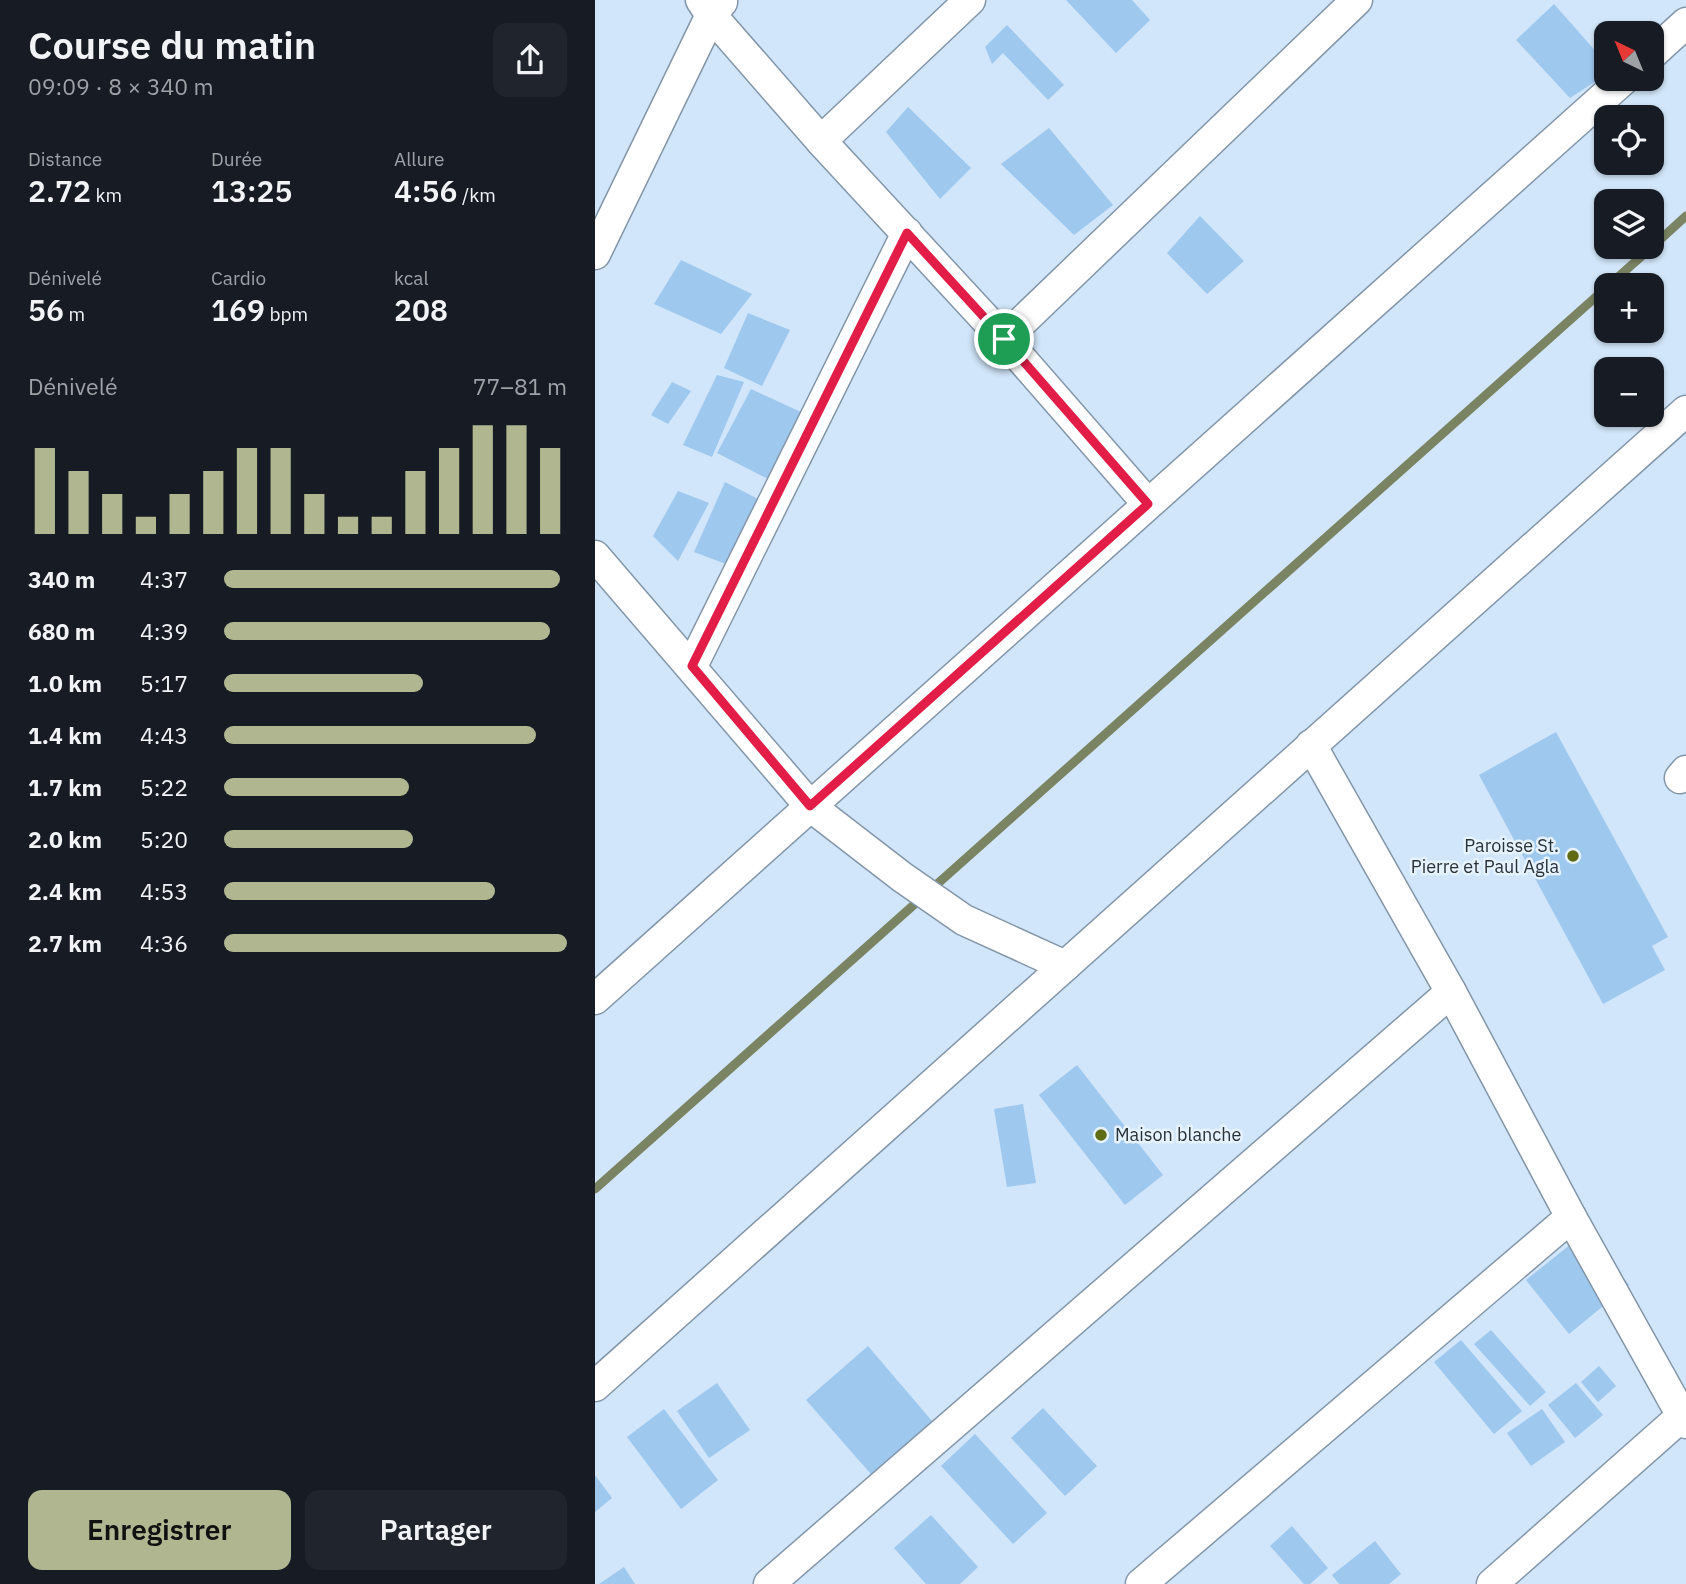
<!DOCTYPE html>
<html lang="fr">
<head>
<meta charset="utf-8">
<style>
  :root { --surface:#171b24; --page:#20242c; --text:#f1f3f6; --muted:#9ea1a6; --accent:#b0b690 }
  body { margin:0; font-family:"IBM Plex Sans",sans-serif; background:var(--page); color:var(--text); height:100vh; display:flex; flex-direction:column; font-size:26px; white-space:nowrap }
  * { box-sizing:border-box; margin:0 }
  p { font-size:23px; color:var(--muted) }
  .icon { flex:none; width:38px; height:38px; fill:none; stroke:currentColor; stroke-width:2; stroke-linecap:round; stroke-linejoin:round }
  .map { position:relative; flex:1; overflow:hidden }
  .sheet { display:flex; flex-direction:column; background:var(--surface); width:595px }
  .sheet>* { flex:none }
  .needle { width:46px; rotate:317deg }
  .controls { position:absolute; left:999px; top:21px; display:grid; gap:14px }
  .controls a { display:grid; place-items:center; width:70px; height:70px; border-radius:14px; background:var(--surface); box-shadow:0 2px 5px #0004; font-size:35px }
  .pin { position:absolute; display:grid; place-items:center; width:60px; height:60px; color:#fff; margin:-30px; border:4px solid #fff; border-radius:50%; box-shadow:0 2px 7px #0007 }
  .round { display:grid; place-items:center; flex:none; width:74px; height:74px; border-radius:14px; background:var(--page) }
  .head { display:flex; align-items:center; justify-content:space-between; height:119px; padding:0 28px }
  h1 { font-size:38px; font-weight:600; line-height:52px }
  .metrics { display:grid; grid-template-columns:repeat(3,1fr); gap:10px; height:119px; padding:7px 28px }
  .metrics div { display:grid; align-content:center }
  .metrics b { font-size:30px; font-weight:600 }
  .metrics small { font-size:19px; font-weight:400 }
  .metrics p { font-size:19px }
  .chart { height:196px; padding:14px 28px }
  .chart p { display:flex; justify-content:space-between }
  .chart svg { width:100%; height:126px; margin-top:7px; stroke:var(--accent); stroke-width:6 }
  .primary-button { display:flex; gap:14px; margin-top:auto; padding:14px 28px }
  .primary-button a { flex:1; height:80px; border-radius:14px; background:var(--accent); color:#111; font-size:28px; font-weight:600; line-height:80px; text-align:center }
  .primary-button a+a { background:var(--page); color:var(--text) }
  ul { padding:0 28px; list-style:none; font-size:23px }
  li { display:grid; grid-template-columns:112px 84px 1fr; align-items:center; height:52px }
  li i { height:18px; border-radius:9px; background:var(--accent) }
  main { display:flex; flex:1; min-height:0 }
  .map>svg:first-child { display:block }
  .lines { fill:none; stroke-linecap:round; stroke-linejoin:round }
  .stream { stroke:#7a8362; stroke-width:9 }
  .building { fill:#9ec8ee }
  .minor-casing { stroke:#8396a8; stroke-width:33 }
  .minor { stroke:#fff; stroke-width:30 }
  .route-casing { stroke:#fff; stroke-width:14 }
  .route { stroke:#e11d48; stroke-width:9 }
  .poi-dot { fill:#606c14; stroke:#e6f3fe; stroke-width:2.5 }
  .labels { text-anchor:middle; stroke-width:5; stroke-linejoin:round; paint-order:stroke }
  .poi-label { font-size:18px; fill:#293139; stroke:#e6f3fe; text-anchor:end }
</style>
</head>
<body>
<main>
<section class="sheet">
<div class="head"><div><h1>Course du matin</h1><p>09:09 · 8 × 340 m</p></div><a class="round"><svg class="icon" aria-label="share" viewBox="0 0 24 24"><path d="M12 15V3M7 8l5-5 5 5M5 13v7h14v-7"/></svg></a></div>
<div class="metrics">
<div><p>Distance</p><b>2.72<small> km</small></b></div>
<div><p>Durée</p><b>13:25</b></div>
<div><p>Allure</p><b>4:56<small> /km</small></b></div>
</div>
<div class="metrics">
<div><p>Dénivelé</p><b>56<small> m</small></b></div>
<div><p>Cardio</p><b>169<small> bpm</small></b></div>
<div><p>kcal</p><b>208</b></div>
</div>
<div class="chart"><p><span>Dénivelé</span>77–81 m</p>
<svg viewBox="0 0 160 44" preserveAspectRatio="none"><path d="M5 44V14M15 44V22M25 44V30M35 44V38M45 44V30M55 44V22M65 44V14M75 44V14M85 44V30M95 44V38M105 44V38M115 44V22M125 44V14M135 44V6M145 44V6M155 44V14"/></svg>
</div>
<ul>
<li><b>340 m</b>4:37<i style="width:98%"></i></li>
<li><b>680 m</b>4:39<i style="width:95%"></i></li>
<li><b>1.0 km</b>5:17<i style="width:58%"></i></li>
<li><b>1.4 km</b>4:43<i style="width:91%"></i></li>
<li><b>1.7 km</b>5:22<i style="width:54%"></i></li>
<li><b>2.0 km</b>5:20<i style="width:55%"></i></li>
<li><b>2.4 km</b>4:53<i style="width:79%"></i></li>
<li><b>2.7 km</b>4:36<i style="width:100%"></i></li>
</ul>
<div class="primary-button"><a>Enregistrer</a><a>Partager</a></div>
</section>
<div class="map">
<svg width="1091" height="1584" viewBox="0 0 1091 1584">
  <rect width="100%" height="100%" fill="#d1e6fa"/>
  <g class="lines">
    <g class="stream">
      <path d="M1057 247 1091 216"/>
      <path d="M1014 285 1057 247"/>
      <path d="M0 1189 1012 287"/>
    </g>
  </g>
  <g class="building">
    <path d="M471 0H537L555 20 521 53Z"/>
    <path d="M959 4 1012 64V74L975 98 921 40Z"/>
    <path d="M412 25 469 85 453 100 408 53 397 64 390 47Z"/>
    <path d="M313 107 376 168 345 199 291 132Z"/>
    <path d="M454 128 518 205 479 235 406 164Z"/>
    <path d="M605 216 649 261 612 294 572 253Z"/>
    <path d="M86 260 157 294 126 334 59 304Z"/>
    <path d="M153 313 195 330 167 386 129 368Z"/>
    <path d="M122 375 149 382 117 457 88 445Z"/>
    <path d="M77 382 96 391 73 424 56 415Z"/>
    <path d="M156 389 208 413 173 479 122 453Z"/>
    <path d="M130 482 163 499 131 564 99 552Z"/>
    <path d="M83 491 114 503 83 561 58 536Z"/>
    <path d="M961 732 1073 937 1057 946 1070 970 1008 1004 884 775Z"/>
    <path d="M482 1065 568 1175 530 1205 444 1095Z"/>
    <path d="M428 1104 441 1183 412 1187 399 1109Z"/>
    <path d="M991 1232 1034 1285 974 1334 931 1280Z"/>
    <path d="M896 1330 951 1392 935 1406 879 1344Z"/>
    <path d="M866 1340 927 1411 899 1434 839 1362Z"/>
    <path d="M273 1346 343 1428 282 1481 211 1400Z"/>
    <path d="M1004 1366 1021 1386 1003 1402 986 1382Z"/>
    <path d="M122 1383 155 1430 114 1458 82 1411Z"/>
    <path d="M981 1383 1008 1415 980 1438 953 1405Z"/>
    <path d="M448 1408 502 1466 470 1496 416 1438Z"/>
    <path d="M69 1409 123 1480 86 1509 32 1437Z"/>
    <path d="M947 1409 970 1442 936 1466 912 1433Z"/>
    <path d="M380 1434 452 1513 418 1544 346 1466Z"/>
    <path d="M0 1475 17 1498 0 1512Z"/>
    <path d="M336 1515 383 1567 365 1584H331L299 1548Z"/>
    <path d="M697 1526 733 1568 715 1584H709L675 1546Z"/>
    <path d="M780 1541 806 1574 794 1584H744L737 1575Z"/>
    <path d="M29 1567 40 1584H4Z"/>
  </g>
  <g class="lines">
    <defs>
      <g id="minor">
        <path d="M106 0 116 15 226 141 409 339 553 504"/>
        <path d="M1057 54 1091 23"/>
        <path d="M226 141 375 0"/>
        <path d="M0 254 116 15 127 2"/>
        <path d="M409 339 762 0"/>
        <path d="M0 556 215 806 307 877 369 920 470 966"/>
        <path d="M97 666 312 233"/>
        <path d="M716 745 856 992 976 1217 1091 1423"/>
        <path d="M1085 778 1091 771"/>
        <path d="M0 999 1029 79"/>
        <path d="M0 1386 1091 411"/>
        <path d="M174 1584 856 992"/>
        <path d="M546 1584 976 1217"/>
        <path d="M897 1584 1087 1416"/>
      </g>
    </defs>
    <use href="#minor" class="minor-casing"/>
    <use href="#minor" class="minor"/>
  </g>
  <g class="lines">
    <defs>
      <path id="route" d="M312 233 409 339 553 504 215 806 97 666Z"/>
    </defs>
    <use href="#route" class="route-casing"/>
    <use href="#route" class="route"/>
  </g>
  <g class="poi-dot">
    <circle cx="978" cy="856" r="7"/>
    <circle cx="506" cy="1135" r="7"/>
  </g>
  <g class="labels">
    <g class="poi-label">
      <text x="964" y="852">Paroisse St.<tspan x="964" dy="21">Pierre et Paul Agla</tspan></text>
      <text x="520" y="1141" text-anchor="start">Maison blanche</text>
    </g>
  </g>
</svg>
<div class="controls">
<a><svg class="needle" viewBox="-14 -14 28 28"><path d="M0-13l5 13h-10z" fill="#e53935"/><path d="M0 13l5-13h-10z" fill="#9ea1a6"/></svg></a>
<a><svg class="icon" aria-label="locate" viewBox="0 0 24 24"><circle cx="12" cy="12" r="6"/><path d="M12 2v4M12 18v4M2 12h4M18 12h4"/></svg></a>
<a><svg class="icon" aria-label="layers" viewBox="0 0 24 24"><path d="M12 4l9 5-9 5-9-5zM3 14l9 5 9-5"/></svg></a>
<a>+</a>
<a>−</a>
</div>
<div class="pin" style="left:409px;top:339px;background:#1e9e55"><svg class="icon" aria-label="arrive" viewBox="0 0 24 24"><path d="M6 21V4h12l-3 4 3 4H6"/></svg></div>
</div>
</main>
</body>
</html>
